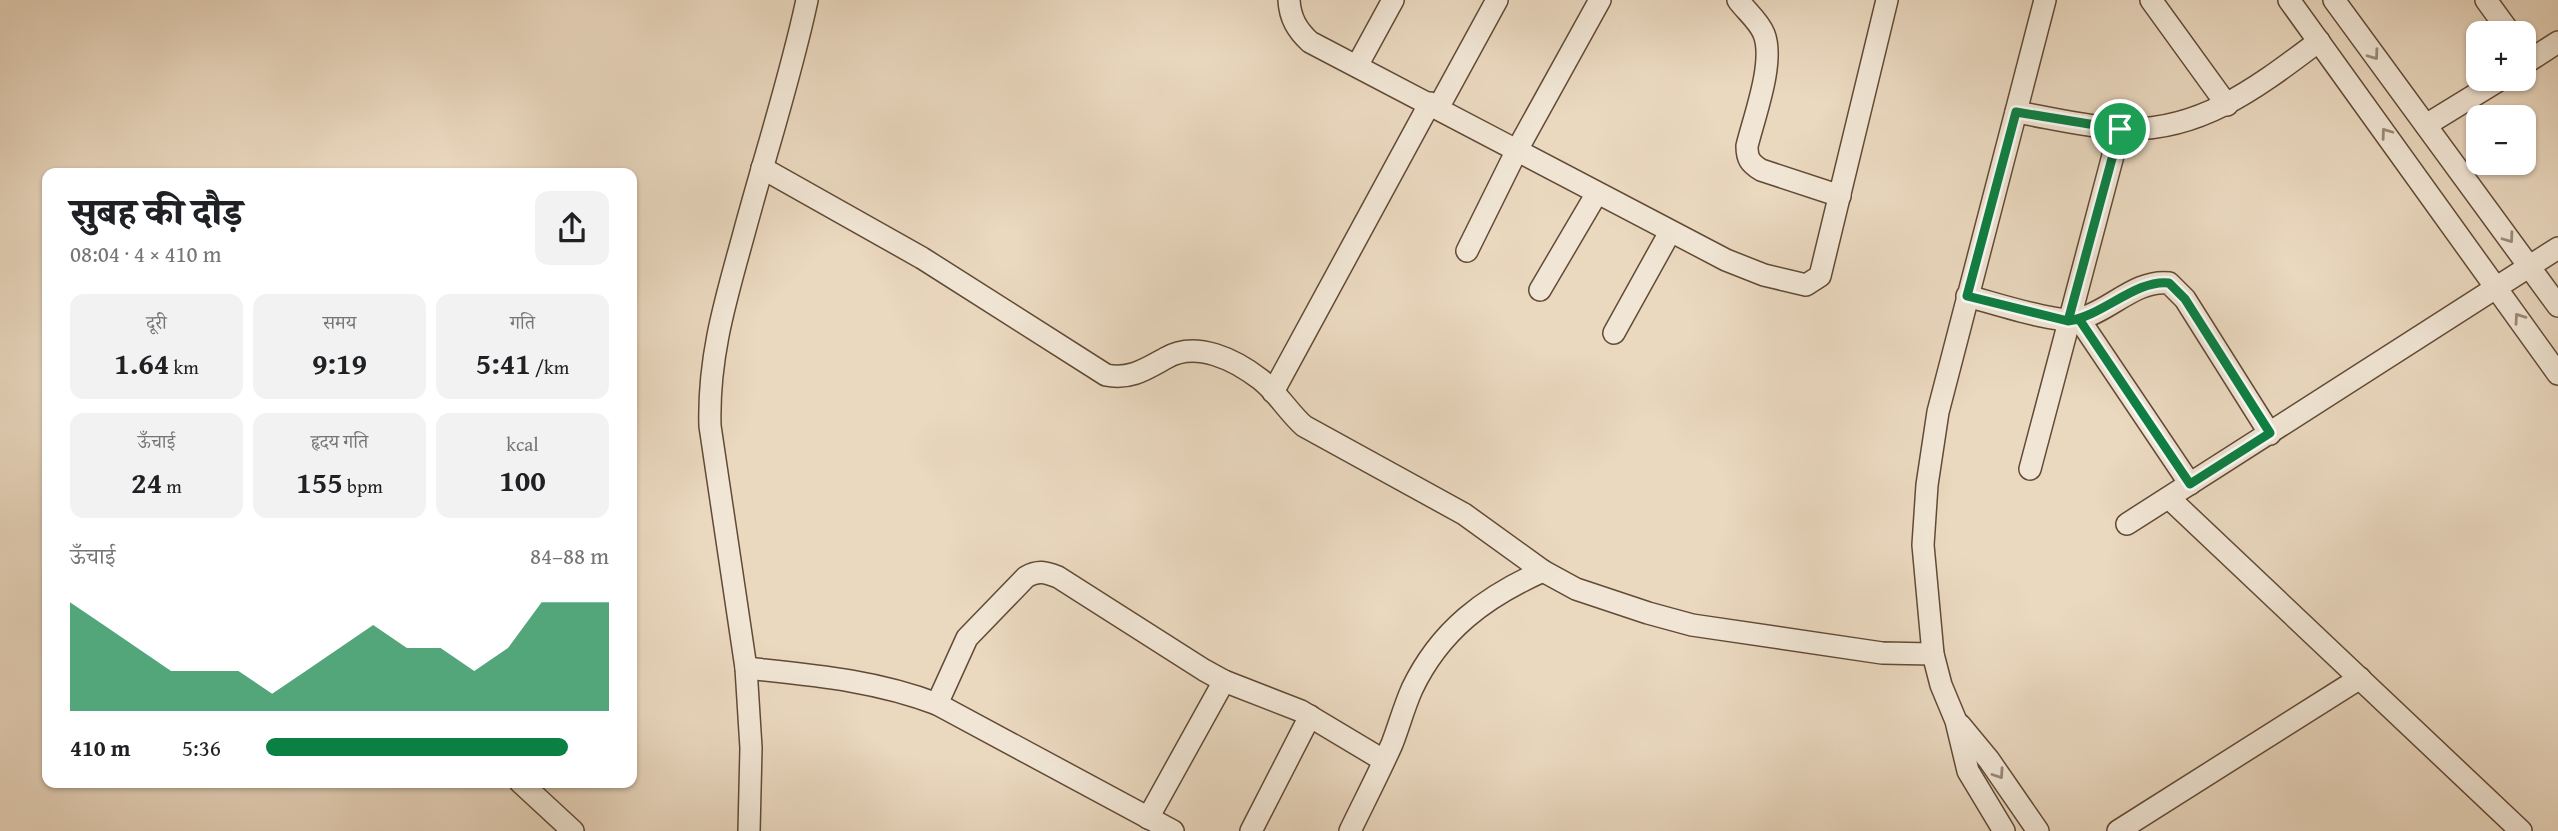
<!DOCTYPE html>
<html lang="hi">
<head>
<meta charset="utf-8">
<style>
  :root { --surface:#fff; --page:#f2f2f2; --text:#202124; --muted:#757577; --accent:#0b8043 }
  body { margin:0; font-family:"Gentium Book Plus","Noto Serif Devanagari",serif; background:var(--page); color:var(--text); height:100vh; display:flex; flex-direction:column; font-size:26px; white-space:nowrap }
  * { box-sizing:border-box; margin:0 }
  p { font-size:23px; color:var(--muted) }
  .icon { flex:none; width:38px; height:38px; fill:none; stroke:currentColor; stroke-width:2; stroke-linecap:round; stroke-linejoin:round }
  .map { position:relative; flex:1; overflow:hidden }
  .panel { position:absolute; left:42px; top:168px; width:595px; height:620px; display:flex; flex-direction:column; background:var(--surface); border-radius:14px; box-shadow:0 2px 5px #0004 }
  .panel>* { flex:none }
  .tools { position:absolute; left:2466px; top:21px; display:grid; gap:14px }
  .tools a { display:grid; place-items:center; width:70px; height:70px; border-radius:14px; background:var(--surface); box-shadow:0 2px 5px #0004; font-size:35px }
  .pin { position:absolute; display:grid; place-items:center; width:60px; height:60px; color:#fff; margin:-30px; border:4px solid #fff; border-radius:50%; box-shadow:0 2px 7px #0007 }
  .round { display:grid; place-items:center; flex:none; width:74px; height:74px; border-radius:14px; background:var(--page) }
  .head { display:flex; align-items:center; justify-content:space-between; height:119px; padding:0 28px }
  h1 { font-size:38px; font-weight:800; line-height:52px }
  .metrics { display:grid; grid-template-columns:repeat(3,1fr); gap:10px; height:119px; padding:7px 28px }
  .metrics div { display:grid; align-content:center; border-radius:14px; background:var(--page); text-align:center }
  .metrics b { font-size:30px; font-weight:800 }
  .metrics small { font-size:19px; font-weight:400 }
  .metrics p { font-size:19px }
  .chart { height:196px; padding:14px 28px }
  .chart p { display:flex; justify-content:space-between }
  .chart svg { width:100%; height:126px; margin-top:7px; fill:var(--accent); opacity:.7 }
  ul { padding:0 28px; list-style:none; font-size:23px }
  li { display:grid; grid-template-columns:112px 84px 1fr; align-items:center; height:52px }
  li i { height:18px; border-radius:9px; background:var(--accent) }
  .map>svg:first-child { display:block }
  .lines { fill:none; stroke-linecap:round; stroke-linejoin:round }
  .minor-casing { stroke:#624a36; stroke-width:24 }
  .minor { stroke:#f1e6d5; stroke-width:21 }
  .oneway { stroke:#9c8a79 }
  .route-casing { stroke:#fff; stroke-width:14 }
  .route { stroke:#0b8043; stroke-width:9 }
</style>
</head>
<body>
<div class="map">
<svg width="2558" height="831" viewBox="0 0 2558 831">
  <rect width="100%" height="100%" fill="#ead8bf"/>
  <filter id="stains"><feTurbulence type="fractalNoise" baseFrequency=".00286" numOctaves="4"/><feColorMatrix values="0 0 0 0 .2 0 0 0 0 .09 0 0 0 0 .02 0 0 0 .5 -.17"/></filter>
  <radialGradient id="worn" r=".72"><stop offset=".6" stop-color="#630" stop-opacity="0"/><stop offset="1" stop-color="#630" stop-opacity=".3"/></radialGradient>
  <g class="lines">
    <defs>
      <g id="minor">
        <path d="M1289 0C1290 18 1297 30 1310 42L1726 260 1764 275 1806 285 1820 276 1887 0"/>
        <path d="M1738 0C1746 11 1759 21 1764 34 1775 62 1754 117 1747 146 1747 159 1750 163 1761 170L1840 196"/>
        <path d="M2151 0 2227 105"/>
        <path d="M2289 0 2558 374"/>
        <path d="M2334 0 2558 306"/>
        <path d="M2486 0 2510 33"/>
        <path d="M2524 64 2558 42"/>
        <path d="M1357 66 1393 0"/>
        <path d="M1438 108 1497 0"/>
        <path d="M2016 112C2051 118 2087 127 2122 129 2201 132 2259 86 2319 41"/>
        <path d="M2426 125 2501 79"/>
        <path d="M762 168 922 258 1106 375C1130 380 1146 369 1166 358 1196 340 1235 360 1260 379 1277 392 1288 412 1304 426L1464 514 1543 571 1576 589 1648 613 1692 625 1882 653 1933 654"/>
        <path d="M1467 251 1517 150 1600 0"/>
        <path d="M1540 290 1597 193"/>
        <path d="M1967 296C1991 302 2059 325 2079 319 2110 311 2136 279 2169 283L2185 299 2270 434"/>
        <path d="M2079 319 2190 484"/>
        <path d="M1614 333 1670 232"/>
        <path d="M1273 392 1430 103"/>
        <path d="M2030 469 2120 129"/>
        <path d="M2169 498 2521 831"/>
        <path d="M2127 524 2558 248"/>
        <path d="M746 668C811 675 875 680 937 704L1173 831"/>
        <path d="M937 704 967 638 1026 577C1038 570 1045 572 1058 577L1204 670 1224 681 1301 711 1383 760"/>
        <path d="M1960 725 1989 760 2038 831"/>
        <path d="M520 782 573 831"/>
        <path d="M1148 818 1224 681"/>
        <path d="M749 831 751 748 746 668 710 426C708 358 725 302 743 237 764 158 790 80 807 0"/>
        <path d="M1251 831 1310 716"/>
        <path d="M1350 831C1364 802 1379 773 1392 744 1399 726 1404 707 1412 689 1440 630 1485 597 1543 571"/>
        <path d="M2004 831 1968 771 1956 721 1941 685 1933 654 1923 545 1927 485 1938 412 2045 0"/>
        <path d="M2118 831 2360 678"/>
      </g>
    </defs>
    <use href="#minor" class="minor-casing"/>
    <use href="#minor" class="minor"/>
  </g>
  <defs><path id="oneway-chevron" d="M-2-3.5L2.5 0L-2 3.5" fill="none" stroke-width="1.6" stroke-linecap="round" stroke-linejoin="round" transform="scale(1.75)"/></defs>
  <g class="oneway">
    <use href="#oneway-chevron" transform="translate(2374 55) rotate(54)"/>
    <use href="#oneway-chevron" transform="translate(2386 133) rotate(-126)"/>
    <use href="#oneway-chevron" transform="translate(2509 238) rotate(54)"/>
    <use href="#oneway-chevron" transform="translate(2519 318) rotate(-125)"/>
    <use href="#oneway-chevron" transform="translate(1999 774) rotate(56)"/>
  </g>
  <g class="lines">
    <defs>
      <path id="route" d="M2120 129 2016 112 1967 296 2068 321 2079 319 2190 484 2270 433 2185 299 2169 283C2136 279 2103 316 2068 321L2120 129"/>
    </defs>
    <use href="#route" class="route-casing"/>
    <use href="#route" class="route"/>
  </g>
  <rect width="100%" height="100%" filter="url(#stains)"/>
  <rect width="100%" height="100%" fill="url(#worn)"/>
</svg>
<div class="tools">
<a>+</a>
<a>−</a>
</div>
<div class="pin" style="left:2120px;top:129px;background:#1e9e55"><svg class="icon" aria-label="arrive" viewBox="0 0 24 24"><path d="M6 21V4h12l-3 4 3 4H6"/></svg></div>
<section class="panel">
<div class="head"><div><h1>सुबह की दौड़</h1><p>08:04 · 4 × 410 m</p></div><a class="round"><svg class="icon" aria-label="share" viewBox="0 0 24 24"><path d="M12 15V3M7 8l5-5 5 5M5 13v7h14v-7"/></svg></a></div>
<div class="metrics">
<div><p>दूरी</p><b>1.64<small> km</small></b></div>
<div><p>समय</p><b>9:19</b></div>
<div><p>गति</p><b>5:41<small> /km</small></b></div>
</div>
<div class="metrics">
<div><p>ऊँचाई</p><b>24<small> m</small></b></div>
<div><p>हृदय गति</p><b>155<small> bpm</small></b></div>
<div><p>kcal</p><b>100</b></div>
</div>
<div class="chart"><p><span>ऊँचाई</span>84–88 m</p>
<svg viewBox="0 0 160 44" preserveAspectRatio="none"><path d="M0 44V6L10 14L20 22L30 30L40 30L50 30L60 38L70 30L80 22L90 14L100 22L110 22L120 30L130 22L140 6L150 6L160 6V44z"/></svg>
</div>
<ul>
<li><b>410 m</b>5:36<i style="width:88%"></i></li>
</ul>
</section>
</div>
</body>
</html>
